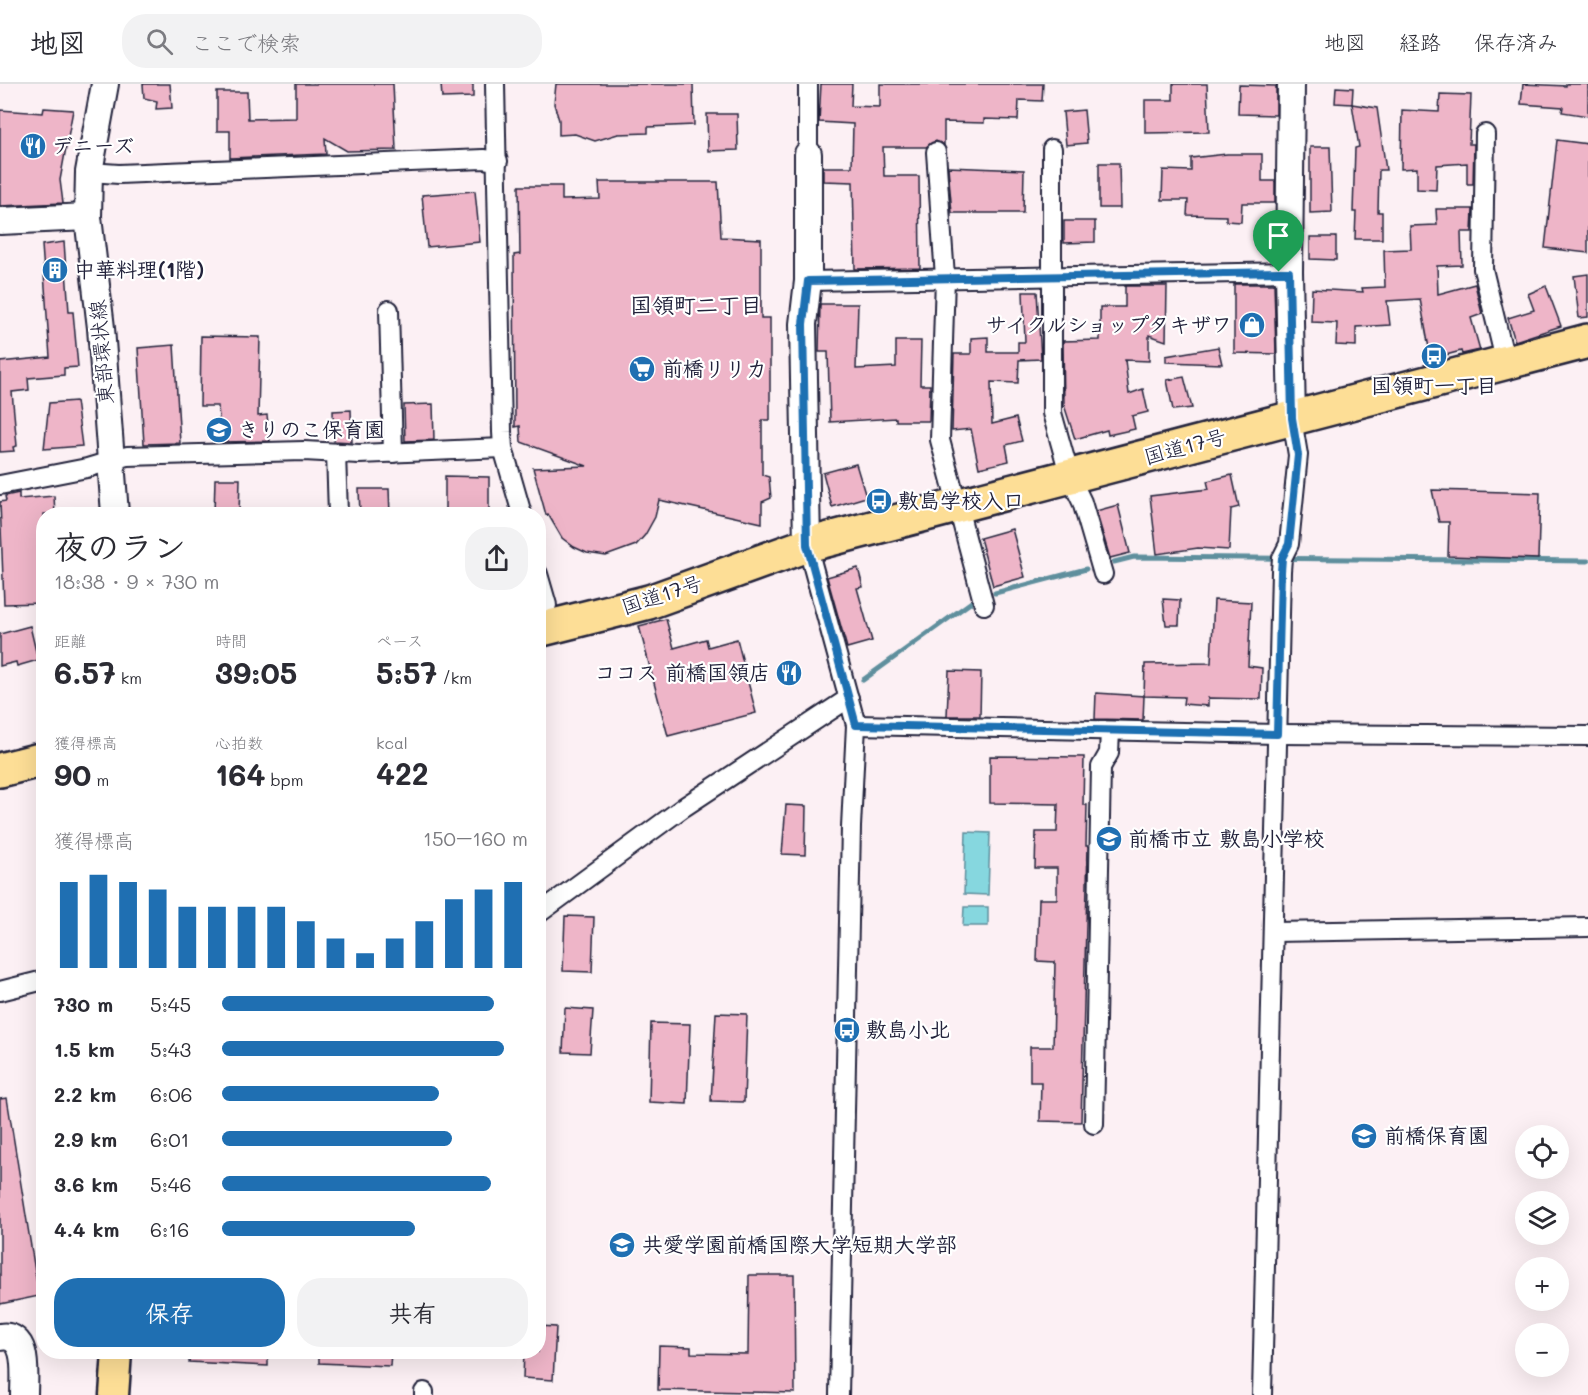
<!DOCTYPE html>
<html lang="ja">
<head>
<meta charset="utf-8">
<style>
  :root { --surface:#fff; --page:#f2f2f3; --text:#2b2b33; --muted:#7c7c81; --line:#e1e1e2; --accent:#1f6fb2 }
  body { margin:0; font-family:Mali,"Klee One",sans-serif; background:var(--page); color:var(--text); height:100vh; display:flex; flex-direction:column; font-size:22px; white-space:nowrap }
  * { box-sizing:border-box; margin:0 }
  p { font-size:20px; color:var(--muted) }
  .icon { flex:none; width:33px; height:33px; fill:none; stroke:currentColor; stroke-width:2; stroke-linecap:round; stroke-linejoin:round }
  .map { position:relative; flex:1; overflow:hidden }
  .drawer { position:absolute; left:36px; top:423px; width:510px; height:852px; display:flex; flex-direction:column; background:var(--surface); border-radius:24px; box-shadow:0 6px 24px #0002 }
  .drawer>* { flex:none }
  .buttons { position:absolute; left:1515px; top:1041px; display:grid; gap:12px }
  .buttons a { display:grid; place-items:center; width:54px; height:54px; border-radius:50%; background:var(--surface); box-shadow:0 6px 24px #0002; font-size:30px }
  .pin { position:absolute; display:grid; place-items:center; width:51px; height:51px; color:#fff; margin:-62px -26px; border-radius:50% 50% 50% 0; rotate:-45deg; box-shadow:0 0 6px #0007 }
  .pin .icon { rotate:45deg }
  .round { display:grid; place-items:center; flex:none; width:63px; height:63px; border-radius:24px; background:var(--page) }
  .overview { display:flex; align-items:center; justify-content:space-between; height:102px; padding:0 18px }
  h1 { font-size:33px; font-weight:700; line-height:45px }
  .stats { display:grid; grid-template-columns:repeat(3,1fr); gap:9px; height:102px; padding:6px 18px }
  .stats div { display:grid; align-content:center }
  .stats b { font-size:30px; font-weight:700 }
  .stats small { font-size:16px; font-weight:400 }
  .stats p { font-size:16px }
  .chart { height:168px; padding:12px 18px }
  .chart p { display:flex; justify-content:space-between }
  .chart svg { width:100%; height:108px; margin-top:6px; stroke:var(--accent); stroke-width:6 }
  .cta { display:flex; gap:12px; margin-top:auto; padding:12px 18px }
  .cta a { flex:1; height:69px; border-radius:24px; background:var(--accent); color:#fff; font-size:24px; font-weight:700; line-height:69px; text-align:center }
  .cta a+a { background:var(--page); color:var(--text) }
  ul { padding:0 18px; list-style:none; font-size:20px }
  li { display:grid; grid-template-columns:96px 72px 1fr; align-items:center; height:45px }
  li i { height:15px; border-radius:8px; background:var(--accent) }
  header { display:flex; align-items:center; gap:36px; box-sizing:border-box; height:84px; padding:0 30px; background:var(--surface); border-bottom:2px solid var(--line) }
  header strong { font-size:28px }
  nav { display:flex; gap:33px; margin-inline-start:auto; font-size:21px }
  .search { width:420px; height:54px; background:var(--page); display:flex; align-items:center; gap:15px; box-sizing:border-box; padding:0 21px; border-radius:24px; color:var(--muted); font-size:22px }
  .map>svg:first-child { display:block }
  .water { fill:#86d7df; stroke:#5e8f9d; stroke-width:1.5 }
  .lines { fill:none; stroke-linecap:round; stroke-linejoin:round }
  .stream { stroke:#5e8f9d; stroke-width:5 }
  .building { fill:#eeb5c8; stroke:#22223b; stroke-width:1.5 }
  .street-casing { stroke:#22223b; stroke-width:22 }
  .secondary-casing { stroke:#22223b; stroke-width:30 }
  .primary-casing { stroke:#22223b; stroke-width:33 }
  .highway-casing { stroke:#22223b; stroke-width:38 }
  .street { stroke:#fff; stroke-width:18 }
  .secondary { stroke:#fff; stroke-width:26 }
  .primary { stroke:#fdde96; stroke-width:28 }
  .highway { stroke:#fdde96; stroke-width:33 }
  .route-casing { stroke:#fff; stroke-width:12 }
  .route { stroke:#1f6fb2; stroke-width:8 }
  .labels { text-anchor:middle; stroke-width:4.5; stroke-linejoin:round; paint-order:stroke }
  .poi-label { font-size:21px; font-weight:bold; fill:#22223b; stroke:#fff; text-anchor:start }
  .street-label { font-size:21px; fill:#22223b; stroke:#fff }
  .neighbourhood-label { font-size:22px; font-weight:bold; fill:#22223b; stroke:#fff }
</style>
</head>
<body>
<header>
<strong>地図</strong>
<div class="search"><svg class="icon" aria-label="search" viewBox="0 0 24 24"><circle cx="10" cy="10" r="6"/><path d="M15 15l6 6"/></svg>ここで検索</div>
<nav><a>地図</a><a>経路</a><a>保存済み</a></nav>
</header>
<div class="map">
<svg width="1588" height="1311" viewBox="0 0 1588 1311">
  <rect width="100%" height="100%" fill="#fcf0f4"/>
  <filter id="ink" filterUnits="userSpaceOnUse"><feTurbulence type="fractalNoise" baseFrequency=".0167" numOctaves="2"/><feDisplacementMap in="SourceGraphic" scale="12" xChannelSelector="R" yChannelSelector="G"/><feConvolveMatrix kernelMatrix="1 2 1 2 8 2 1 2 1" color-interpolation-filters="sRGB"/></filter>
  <g filter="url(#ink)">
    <g class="water">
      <path d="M966 748 990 749 988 811 964 810Z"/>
      <path d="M964 823H988V842H963Z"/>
    </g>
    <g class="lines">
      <g class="stream">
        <path d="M1114 478 1134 473 1588 477"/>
        <path d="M995 509 1086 485"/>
        <path d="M863 596 977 514"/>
      </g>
    </g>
    <g class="building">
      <path d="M143 0H170L172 24 156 25 157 17 144 14Z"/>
      <path d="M296 0H393L396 66 347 67 325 54 326 70 230 74V47H217V8H247L248 35 296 34Z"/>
      <path d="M441 0H473V13L442 14Z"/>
      <path d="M556 0H693L694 41 648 43V49L618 50 595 57 575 50 559 51V36L554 20Z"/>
      <path d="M821 0H852L851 22 880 23V0H1043L1042 17 1019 16 1018 36 984 35V39L944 38V61L936 57 926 63H883L884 92H919L920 184 855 185 853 98 823 97V83H852L853 40 819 38Z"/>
      <path d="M1173 0H1207L1209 48 1145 49V16H1173Z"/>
      <path d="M1523 0 1566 2V0H1588V32L1562 28 1563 23 1521 20Z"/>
      <path d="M1239 1 1276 2V31L1238 30Z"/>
      <path d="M1336 3 1353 4 1352 20 1335 19Z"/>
      <path d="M1440 10 1471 11 1469 60H1474L1473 100H1467V79L1437 81 1436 106 1417 105V84L1401 85 1402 26 1439 28Z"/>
      <path d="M1352 20 1377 24 1386 86H1379L1378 128H1382V155H1355L1356 128H1353L1355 64 1359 63Z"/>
      <path d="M44 24 73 26 60 96 63 119 0 122V26L43 29Z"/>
      <path d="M1084 26 1087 59 1066 61 1063 28Z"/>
      <path d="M707 30H737L738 66 708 67Z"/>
      <path d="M1557 56 1588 60V169L1545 164Z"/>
      <path d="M1310 63H1330L1332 128 1310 129Z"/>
      <path d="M1227 70H1262V97H1275V119H1242L1241 138 1226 137V132L1187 131 1188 116H1162L1163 86 1191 87V74Z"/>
      <path d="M1099 79H1119L1120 124H1099Z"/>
      <path d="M948 83 1024 86 1023 129H952Z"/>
      <path d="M599 98H718L721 153 761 155V234H770V336H762V391L769 393 771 414 762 418V439L659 416 655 433 645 451 636 461 606 472 587 469 574 463 562 454 548 430 546 431 533 384 587 382 521 358 520 342 515 343 514 171 520 170 519 102H562V116L600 115Z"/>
      <path d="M475 107 480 158 427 163 422 111Z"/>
      <path d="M1436 125H1473L1472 148H1461L1462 181 1437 182 1438 210 1475 200 1482 230 1471 234 1480 266 1462 270 1461 267 1431 275 1420 215 1387 217 1390 241 1356 243V262L1336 261 1337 239 1311 238 1312 205 1363 208 1362 204 1385 203 1384 166 1411 165 1410 142 1437 141Z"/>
      <path d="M1064 137H1095V158L1064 159Z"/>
      <path d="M1310 153H1336V176L1310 175Z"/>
      <path d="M64 158 69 228H73L78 283 64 284V291L28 294 29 306 12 308 17 362 13 363 14 367 0 368V278L50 273 42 161Z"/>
      <path d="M1588 190V233L1579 234 1574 192Z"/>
      <path d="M1234 200H1274L1276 270 1234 269Z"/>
      <path d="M1125 202H1167L1166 257 1149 251V277L1125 276 1129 310 1143 305 1148 328 1132 332 1135 345 1108 351 1107 346 1075 355 1064 321 1063 257 1100 256V223H1125Z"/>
      <path d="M1546 202 1561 242 1515 257 1508 234 1534 226 1528 210Z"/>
      <path d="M1023 208H1037L1041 275 1019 276 1018 299 991 298 992 340 1016 334 1022 357 1006 361 1009 377 979 384 971 345 952 347 954 270H971V254L988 253V268H1018V258H1025Z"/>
      <path d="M820 220H858L856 285 896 283V257H921L920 301H930L929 337H896V334L830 338 828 268H819Z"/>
      <path d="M201 252 260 253 258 332 267 331 270 357 221 358 218 322H200Z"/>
      <path d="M174 261 180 359 144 360 138 264Z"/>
      <path d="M1218 263 1222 280 1166 278V272Z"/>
      <path d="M1184 293 1192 324 1173 326 1167 296Z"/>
      <path d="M76 317 82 362 44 365 49 319Z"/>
      <path d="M433 320 434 356 405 357 404 321Z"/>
      <path d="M351 326 352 358 334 357 333 327Z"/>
      <path d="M856 380 866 413 832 423 823 389Z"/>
      <path d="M1232 391 1239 423 1231 425 1229 466 1198 464 1157 470 1150 412 1209 405 1207 397Z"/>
      <path d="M445 392 489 393V430H445Z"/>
      <path d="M215 395H240L239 430H214Z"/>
      <path d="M359 405H389L390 430H360Z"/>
      <path d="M1432 406 1540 409 1538 475 1448 472 1449 438H1439Z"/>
      <path d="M19 409V415L54 412 55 430H44V519L4 520 0 418 6 417 5 412Z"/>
      <path d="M1118 421 1130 469 1110 474 1096 427Z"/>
      <path d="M1012 445 1025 493 993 502 980 454Z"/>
      <path d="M858 484 863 503 857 504 872 557 847 564 827 493Z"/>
      <path d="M1163 515 1180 516 1179 541H1166Z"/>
      <path d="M1214 516 1251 518 1248 582 1262 584 1261 615 1208 614V622L1183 620 1184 613 1144 612 1145 580 1211 579Z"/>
      <path d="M666 535 674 564 706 555 708 563 737 555 756 629 668 652 639 542Z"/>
      <path d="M30 542 38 576 17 582 16 578 0 582V550Z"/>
      <path d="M949 587 981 588 980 632H947Z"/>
      <path d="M1096 609 1144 612 1143 636 1095 635Z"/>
      <path d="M990 672 1084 673 1083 721H1087L1086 762H1088L1081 1038 1040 1037 1041 998H1030V963H1053L1055 878 1037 877 1039 815H1057V784H1035L1036 748H1057L1058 720 990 719Z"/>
      <path d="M786 721 806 722 805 771 782 770Z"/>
      <path d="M565 832 594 833 592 888 563 887Z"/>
      <path d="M565 924 593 926 590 969 563 968Z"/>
      <path d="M716 929 747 930 744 1018 711 1017Z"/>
      <path d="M651 939 690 940 687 1020 649 1018Z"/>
      <path d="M7 1014 39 1212 0 1220V1015Z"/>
      <path d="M749 1191H794L795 1309 658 1306 659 1262 691 1263V1269L748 1270Z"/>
      <path d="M538 1242 556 1243 553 1296 523 1294 524 1268H538Z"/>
      <path d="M190 1268H268V1282L189 1278Z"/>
      <path d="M319 1268H391L390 1282 319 1279Z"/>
    </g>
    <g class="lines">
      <defs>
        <g id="street">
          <path d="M495 0 502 348 503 364 522 430"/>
          <path d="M808 0V70"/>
          <path d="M1485 50 1483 185 1506 280"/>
          <path d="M1052 65V329L1070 393 1082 418 1103 490"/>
          <path d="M936 68 945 193 940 356 984 521"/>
          <path d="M89 88 119 90 483 75 498 77"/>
          <path d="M808 197 1289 188"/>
          <path d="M389 226 393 369"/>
          <path d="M336 369 338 430"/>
          <path d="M0 401 87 384 127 372 304 367 359 370 503 364"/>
          <path d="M807 461 856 641 851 743 839 1311"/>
          <path d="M538 490 547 521"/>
          <path d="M856 641 1277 650 1588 652"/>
          <path d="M538 830 684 723 849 614"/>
          <path d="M1273 848 1588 843"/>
          <path d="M0 907 44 896"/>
          <path d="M1094 1040 1101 683 1109 669 1110 647"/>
          <path d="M424 1308V1311"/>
          <path d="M1262 1311 1281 487 1282 474 1289 460 1298 371 1292 335"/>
        </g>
        <g id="secondary">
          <path d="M105 0 89 88 88 133 101 244 115 430"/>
          <path d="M1291 0 1289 188 1292 335"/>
          <path d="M0 137 88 133"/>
          <path d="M807 461 803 240 808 197V70"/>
          <path d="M0 1253C30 1248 24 1292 24 1311"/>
        </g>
        <path id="primary" d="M114 1311 117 1268"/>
        <g id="highway">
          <path d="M538 546 649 518 807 461 1588 257"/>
          <path d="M0 686 44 675"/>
        </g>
      </defs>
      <use href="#street" class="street-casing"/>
      <use href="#secondary" class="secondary-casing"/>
      <use href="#primary" class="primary-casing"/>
      <use href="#highway" class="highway-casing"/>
      <use href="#street" class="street"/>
      <use href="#secondary" class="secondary"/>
      <use href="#primary" class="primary"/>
      <use href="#highway" class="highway"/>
    </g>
  </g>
  <g class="lines" filter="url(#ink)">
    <defs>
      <path id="route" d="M1279 188H1289L1292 334 1298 371 1289 460 1282 474 1281 488 1277 650 856 641 807 461 803 240 808 197Z"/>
    </defs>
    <use href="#route" class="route-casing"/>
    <use href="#route" class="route"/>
  </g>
  <defs>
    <symbol id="restaurant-disc" viewBox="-11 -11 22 22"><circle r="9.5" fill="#1f6fb2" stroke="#fff"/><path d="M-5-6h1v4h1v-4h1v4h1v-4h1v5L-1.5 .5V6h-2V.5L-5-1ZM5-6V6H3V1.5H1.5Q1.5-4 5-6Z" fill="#fff"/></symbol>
    <symbol id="building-disc" viewBox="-11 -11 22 22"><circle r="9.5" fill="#1f6fb2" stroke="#fff"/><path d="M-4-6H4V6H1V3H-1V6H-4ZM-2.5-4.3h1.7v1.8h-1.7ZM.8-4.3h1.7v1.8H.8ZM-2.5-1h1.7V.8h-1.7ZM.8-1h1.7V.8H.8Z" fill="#fff"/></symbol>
    <symbol id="shop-disc" viewBox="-11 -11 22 22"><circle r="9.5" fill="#1f6fb2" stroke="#fff"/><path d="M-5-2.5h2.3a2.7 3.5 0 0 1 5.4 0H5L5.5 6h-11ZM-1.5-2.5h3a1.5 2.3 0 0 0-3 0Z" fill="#fff"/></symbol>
    <symbol id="bus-disc" viewBox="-11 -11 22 22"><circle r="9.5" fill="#1f6fb2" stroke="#fff"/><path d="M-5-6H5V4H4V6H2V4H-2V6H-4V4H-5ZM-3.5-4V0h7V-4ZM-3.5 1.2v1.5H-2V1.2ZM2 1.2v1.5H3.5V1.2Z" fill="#fff"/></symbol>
    <symbol id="supermarket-disc" viewBox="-11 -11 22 22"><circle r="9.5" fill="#1f6fb2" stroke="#fff"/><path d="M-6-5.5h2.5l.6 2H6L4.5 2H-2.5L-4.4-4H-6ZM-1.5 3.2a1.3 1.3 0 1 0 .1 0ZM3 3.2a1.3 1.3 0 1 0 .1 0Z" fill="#fff"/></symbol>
    <symbol id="school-disc" viewBox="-11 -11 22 22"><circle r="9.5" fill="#1f6fb2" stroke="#fff"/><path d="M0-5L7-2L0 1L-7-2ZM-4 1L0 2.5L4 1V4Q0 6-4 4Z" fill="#fff"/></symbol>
    <symbol id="university-disc" viewBox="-11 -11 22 22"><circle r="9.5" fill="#1f6fb2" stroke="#fff"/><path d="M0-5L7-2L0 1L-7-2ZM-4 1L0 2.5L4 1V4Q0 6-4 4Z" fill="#fff"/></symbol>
  </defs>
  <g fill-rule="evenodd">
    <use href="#restaurant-disc" x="18" y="47" width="30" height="30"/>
    <use href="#building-disc" x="40" y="171" width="30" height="30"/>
    <use href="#shop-disc" x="1237" y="226" width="30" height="30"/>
    <use href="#bus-disc" x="1419" y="257" width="30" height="30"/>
    <use href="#supermarket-disc" x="627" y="270" width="30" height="30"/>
    <use href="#school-disc" x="204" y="331" width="30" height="30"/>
    <use href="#bus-disc" x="864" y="402" width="30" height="30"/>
    <use href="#restaurant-disc" x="774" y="574" width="30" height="30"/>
    <use href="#school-disc" x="1094" y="740" width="30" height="30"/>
    <use href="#bus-disc" x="832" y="931" width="30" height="30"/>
    <use href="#school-disc" x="1349" y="1037" width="30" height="30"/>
    <use href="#university-disc" x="607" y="1146" width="30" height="30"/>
  </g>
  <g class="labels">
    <g class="poi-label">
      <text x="52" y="69">デニーズ</text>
      <text x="74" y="193">中華料理(1階)</text>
      <text x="1232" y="248" text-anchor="end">サイクルショップタキザワ</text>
      <text x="662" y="292">前橋リリカ</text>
      <text x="1434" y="309" text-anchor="middle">国領町一丁目</text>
      <text x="238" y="353">きりのこ保育園</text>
      <text x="898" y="424">敷島学校入口</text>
      <text x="770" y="596" text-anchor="end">ココス 前橋国領店</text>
      <text x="1128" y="762">前橋市立 敷島小学校</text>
      <text x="866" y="953">敷島小北</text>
      <text x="1384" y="1059">前橋保育園</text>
      <text x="642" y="1168">共愛学園前橋国際大学短期大学部</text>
    </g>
    <g class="street-label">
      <text transform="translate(102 268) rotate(-95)" y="7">東部環状線</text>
      <text transform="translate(1185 363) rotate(-15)" y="7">国道17号</text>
      <text transform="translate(662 511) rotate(-18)" y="7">国道17号</text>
    </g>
    <g class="neighbourhood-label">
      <text x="696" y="229">国領町二丁目</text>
    </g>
  </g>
</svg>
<div class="buttons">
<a><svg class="icon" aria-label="locate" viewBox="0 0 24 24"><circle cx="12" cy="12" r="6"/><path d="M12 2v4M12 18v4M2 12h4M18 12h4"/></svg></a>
<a><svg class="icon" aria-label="layers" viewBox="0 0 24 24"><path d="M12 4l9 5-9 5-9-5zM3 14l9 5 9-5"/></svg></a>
<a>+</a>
<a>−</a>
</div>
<div class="pin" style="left:1279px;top:188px;background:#1e9e55"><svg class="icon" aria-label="arrive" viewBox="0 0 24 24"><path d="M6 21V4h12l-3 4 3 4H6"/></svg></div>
<section class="drawer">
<div class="overview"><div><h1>夜のラン</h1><p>18:38 · 9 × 730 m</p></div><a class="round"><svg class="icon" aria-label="share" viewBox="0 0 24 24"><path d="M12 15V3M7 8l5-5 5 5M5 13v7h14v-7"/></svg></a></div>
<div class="stats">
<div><p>距離</p><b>6.57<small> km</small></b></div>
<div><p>時間</p><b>39:05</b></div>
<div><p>ペース</p><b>5:57<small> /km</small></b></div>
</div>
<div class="stats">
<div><p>獲得標高</p><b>90<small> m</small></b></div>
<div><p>心拍数</p><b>164<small> bpm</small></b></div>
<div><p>kcal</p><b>422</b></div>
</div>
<div class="chart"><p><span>獲得標高</span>150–160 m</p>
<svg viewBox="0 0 160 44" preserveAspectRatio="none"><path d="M5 44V9M15 44V6M25 44V9M35 44V12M45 44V19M55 44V19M65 44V19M75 44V19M85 44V25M95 44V32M105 44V38M115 44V32M125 44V25M135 44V16M145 44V12M155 44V9"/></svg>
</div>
<ul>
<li><b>730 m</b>5:45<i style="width:89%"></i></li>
<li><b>1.5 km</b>5:43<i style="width:92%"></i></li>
<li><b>2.2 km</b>6:06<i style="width:71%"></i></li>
<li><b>2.9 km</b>6:01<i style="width:75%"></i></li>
<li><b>3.6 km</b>5:46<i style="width:88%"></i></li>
<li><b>4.4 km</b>6:16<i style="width:63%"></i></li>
</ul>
<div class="cta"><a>保存</a><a>共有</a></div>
</section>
</div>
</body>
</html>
